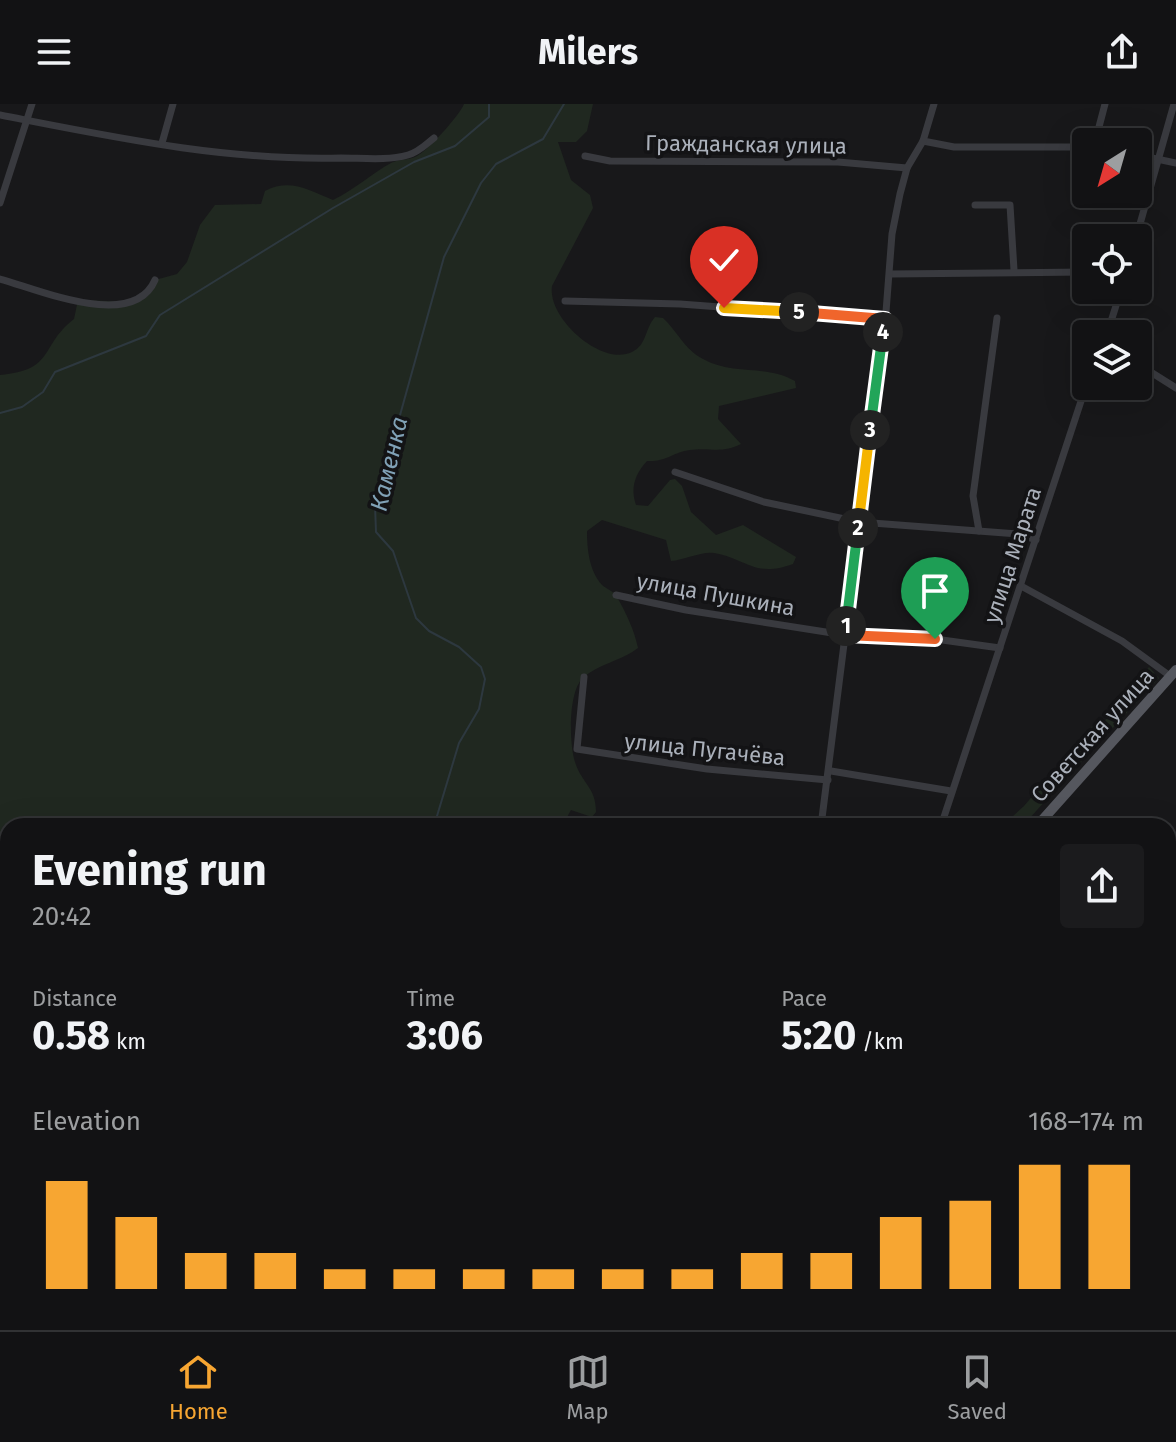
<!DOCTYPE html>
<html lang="en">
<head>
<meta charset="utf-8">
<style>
  :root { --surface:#121214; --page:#1b1b1d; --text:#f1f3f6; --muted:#9c9ea0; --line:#313234; --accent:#f7a632 }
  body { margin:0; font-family:"Fira Sans",sans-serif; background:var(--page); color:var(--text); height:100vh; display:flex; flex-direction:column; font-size:30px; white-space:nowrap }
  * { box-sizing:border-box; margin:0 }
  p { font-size:26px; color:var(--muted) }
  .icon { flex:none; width:44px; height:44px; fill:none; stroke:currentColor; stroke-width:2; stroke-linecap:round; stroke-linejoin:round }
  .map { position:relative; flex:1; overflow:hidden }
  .side { position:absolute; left:0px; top:714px; width:1176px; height:512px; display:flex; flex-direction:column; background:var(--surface); border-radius:24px 24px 0 0; box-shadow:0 8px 32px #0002,0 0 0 2px var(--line) }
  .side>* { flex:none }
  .needle { width:52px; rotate:217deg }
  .fabs { position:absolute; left:1072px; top:24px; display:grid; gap:16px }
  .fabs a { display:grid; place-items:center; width:80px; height:80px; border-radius:8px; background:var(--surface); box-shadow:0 8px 32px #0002,0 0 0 2px var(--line); font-size:40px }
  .pin { position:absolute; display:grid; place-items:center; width:68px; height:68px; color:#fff; margin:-82px -34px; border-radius:50% 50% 50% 0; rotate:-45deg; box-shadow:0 0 8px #0007 }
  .pin .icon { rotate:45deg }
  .km { position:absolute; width:40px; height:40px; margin:-20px; border-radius:50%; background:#222; color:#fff; font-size:22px; line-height:40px; text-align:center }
  .round { display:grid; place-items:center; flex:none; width:84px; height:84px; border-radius:8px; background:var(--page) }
  .headline { display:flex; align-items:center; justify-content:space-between; height:136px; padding:0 32px }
  h1 { font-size:44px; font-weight:700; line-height:60px }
  .metrics { display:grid; grid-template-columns:repeat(3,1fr); gap:12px; height:136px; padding:8px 32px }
  .metrics div { display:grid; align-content:center }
  .metrics b { font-size:40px; font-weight:700 }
  .metrics small { font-size:22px; font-weight:400 }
  .metrics p { font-size:22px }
  .chart { height:224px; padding:16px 32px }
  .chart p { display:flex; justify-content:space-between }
  .chart svg { width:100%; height:144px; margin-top:8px; stroke:var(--accent); stroke-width:6 }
  header { display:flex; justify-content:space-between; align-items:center; height:104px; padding:0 32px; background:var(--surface); font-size:36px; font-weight:700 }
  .tab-bar { display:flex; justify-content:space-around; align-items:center; height:112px; border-top:2px solid var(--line); background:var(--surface); font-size:22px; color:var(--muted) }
  .tab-bar a { display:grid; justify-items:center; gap:4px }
  .tab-bar .on { color:var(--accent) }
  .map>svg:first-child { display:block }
  .green { fill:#202820 }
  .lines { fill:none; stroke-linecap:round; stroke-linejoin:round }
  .stream { stroke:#2d383f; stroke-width:2 }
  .street { stroke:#393a3f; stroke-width:7 }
  .primary { stroke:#55575e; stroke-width:10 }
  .split-1-casing { stroke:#fff; stroke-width:16 }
  .split-2-casing { stroke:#fff; stroke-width:16 }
  .split-3-casing { stroke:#fff; stroke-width:16 }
  .split-4-casing { stroke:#fff; stroke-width:16 }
  .split-5-casing { stroke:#fff; stroke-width:16 }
  .split-6-casing { stroke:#fff; stroke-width:16 }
  .split-1 { stroke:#f0652b; stroke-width:10 }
  .split-2 { stroke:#22a559; stroke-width:10 }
  .split-3 { stroke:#f5b400; stroke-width:10 }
  .split-4 { stroke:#22a559; stroke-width:10 }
  .split-5 { stroke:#f0652b; stroke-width:10 }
  .split-6 { stroke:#f5b400; stroke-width:10 }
  .labels { text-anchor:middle; stroke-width:7; stroke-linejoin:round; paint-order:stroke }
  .street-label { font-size:22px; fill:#aab0ba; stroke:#131315 }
  .water-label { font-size:24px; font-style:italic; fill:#80a1b6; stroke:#131315 }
</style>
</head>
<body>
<header><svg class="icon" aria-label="menu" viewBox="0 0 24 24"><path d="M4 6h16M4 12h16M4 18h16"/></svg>Milers<svg class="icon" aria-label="share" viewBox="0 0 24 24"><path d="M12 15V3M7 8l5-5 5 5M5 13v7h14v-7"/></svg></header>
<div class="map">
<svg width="1176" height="1226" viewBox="0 0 1176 1226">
  <rect width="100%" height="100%" fill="#18181a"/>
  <g class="green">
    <path d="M464 0H593L587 27 576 38H558L571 76 590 91 593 104 552 182C547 214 602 263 632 248 647 241 645 224 655 213L663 214C678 228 684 245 703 255 734 272 765 260 795 277L796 284 719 302 718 315 741 340C722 350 710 343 690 346 673 348 667 358 647 357 635 370 630 384 636 401L648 402 670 376 675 375 682 382 691 408 716 431 743 421 796 453 793 460C754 474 748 455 714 449 702 447 684 456 671 457L666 436 602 416 587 427C587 444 589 467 602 481 607 485 613 487 617 493 626 509 634 525 638 544 621 557 598 560 583 574 568 587 569 640 575 658 582 680 596 683 596 708L592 713 571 706 562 722H8V1140L0 1145V271C56 266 39 242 74 215L78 196 137 198 155 176 177 170 187 158 200 121 215 101 261 100 265 87C290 74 308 86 333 96 354 86 371 70 391 59 399 55 408 56 415 53 425 50 460 11 464 0Z"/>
    <path d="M1149 563 1159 574 1037 706 1023 722H1002L1024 702 1065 654 1075 653 1091 623 1103 619Z"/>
  </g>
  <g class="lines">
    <g class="stream">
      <path d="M0 309 22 303 43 288 55 268 146 232 160 211 333 104 414 58 455 42 489 13V0"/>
      <path d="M434 722 459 639 479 605 485 575 481 563 459 543 429 527 416 514 393 447 376 428 375 401 444 153 481 79 496 60 543 35 564 0"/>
      <path d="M33 1218 36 1226"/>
      <path d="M499 1226 501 1218"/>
      <path d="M579 1226 582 1218"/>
    </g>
    <g class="street">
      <path d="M0 11C113 33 225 57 341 54 362 54 387 57 408 51 419 48 425 41 434 34"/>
      <path d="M1099 25 1115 38"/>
      <path d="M923 37 954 43H1086"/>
      <path d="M1095 38 1105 0"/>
      <path d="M162 39 173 0"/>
      <path d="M1138 51 1176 59"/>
      <path d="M585 52 610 57 838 58 907 64"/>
      <path d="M0 99 32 0"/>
      <path d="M975 101H1010L1014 166"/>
      <path d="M1136 134 1174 0"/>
      <path d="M890 170 1086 168"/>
      <path d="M0 175C40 186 133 227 155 176"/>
      <path d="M565 197 680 200 885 215"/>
      <path d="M1107 230 1121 186"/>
      <path d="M1138 260 1176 284"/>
      <path d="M675 368 764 398 859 418 1019 430 1036 436"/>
      <path d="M979 427 973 392 997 214"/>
      <path d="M1021 482 1122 537 1170 572"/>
      <path d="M616 491 686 506 845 531 935 535 1000 544"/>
      <path d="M584 573 577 645 707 665 828 676"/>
      <path d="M831 667 951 687"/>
      <path d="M821 722 886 208 892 130 900 90 907 64 923 37 934 0"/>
      <path d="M941 722 1086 282"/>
      <path d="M1168 798 1176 796"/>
      <path d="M1168 909 1176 910"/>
      <path d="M1168 1005 1176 978"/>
      <path d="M1168 1062 1176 1064"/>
      <path d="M746 1218 748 1226"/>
      <path d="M1114 1218V1226"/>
      <path d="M1120 1218 1162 1226"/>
      <path d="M129 1226 146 1218"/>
      <path d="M593 1226V1218"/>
      <path d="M964 1226 967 1218"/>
      <path d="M1002 1226V1218"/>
    </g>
    <g class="primary">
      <path d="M1037 722 1176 566"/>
      <path d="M426 1226 434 1218"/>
    </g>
  </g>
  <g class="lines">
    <defs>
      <path id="split-1" d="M846 522 845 531 935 535"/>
      <path id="split-2" d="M846 522 858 424"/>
      <path id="split-3" d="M858 424 870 326"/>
      <path id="split-4" d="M870 326 883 228"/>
      <path id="split-5" d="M799 208 885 215 883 228"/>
      <path id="split-6" d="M724 204 799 208"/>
    </defs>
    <use href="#split-1" class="split-1-casing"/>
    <use href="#split-2" class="split-2-casing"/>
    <use href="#split-3" class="split-3-casing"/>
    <use href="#split-4" class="split-4-casing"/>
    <use href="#split-5" class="split-5-casing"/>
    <use href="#split-6" class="split-6-casing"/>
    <use href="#split-1" class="split-1"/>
    <use href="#split-2" class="split-2"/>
    <use href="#split-3" class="split-3"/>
    <use href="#split-4" class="split-4"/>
    <use href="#split-5" class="split-5"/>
    <use href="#split-6" class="split-6"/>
  </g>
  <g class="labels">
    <g class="street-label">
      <text transform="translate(746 40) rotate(1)" y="8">Гражданская улица</text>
      <text transform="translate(1012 451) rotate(-72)" y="8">улица Марата</text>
      <text transform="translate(716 490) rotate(10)" y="8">улица Пушкина</text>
      <text transform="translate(1092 631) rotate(-48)" y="8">Советская улица</text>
      <text transform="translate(705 645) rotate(6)" y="8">улица Пугачёва</text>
    </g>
    <g class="water-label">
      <text transform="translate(389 360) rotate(-77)" y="8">Каменка</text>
    </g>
  </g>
</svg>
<div class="fabs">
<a><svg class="needle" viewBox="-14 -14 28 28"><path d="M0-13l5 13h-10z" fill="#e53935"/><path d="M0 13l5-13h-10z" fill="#9c9ea0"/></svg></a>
<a><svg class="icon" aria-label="locate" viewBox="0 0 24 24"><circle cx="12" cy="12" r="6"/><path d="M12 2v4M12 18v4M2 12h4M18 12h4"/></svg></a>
<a><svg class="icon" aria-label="layers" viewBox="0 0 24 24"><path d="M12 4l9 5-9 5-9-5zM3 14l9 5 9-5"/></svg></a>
</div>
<div class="pin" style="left:935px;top:535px;background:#1e9e55"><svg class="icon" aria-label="arrive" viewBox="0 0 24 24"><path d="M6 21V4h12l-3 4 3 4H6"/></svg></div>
<div class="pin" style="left:724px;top:204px;background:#d93025"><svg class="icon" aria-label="check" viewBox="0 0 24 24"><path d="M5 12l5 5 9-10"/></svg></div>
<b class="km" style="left:846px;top:522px">1</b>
<b class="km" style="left:858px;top:424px">2</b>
<b class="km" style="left:870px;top:326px">3</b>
<b class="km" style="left:883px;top:228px">4</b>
<b class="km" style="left:799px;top:208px">5</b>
<section class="side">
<div class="headline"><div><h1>Evening run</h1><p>20:42</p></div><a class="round"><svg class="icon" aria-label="share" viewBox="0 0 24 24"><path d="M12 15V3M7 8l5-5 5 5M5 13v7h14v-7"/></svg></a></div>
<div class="metrics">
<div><p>Distance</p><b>0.58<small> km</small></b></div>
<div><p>Time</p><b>3:06</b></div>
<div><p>Pace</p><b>5:20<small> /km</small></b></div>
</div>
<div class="chart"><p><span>Elevation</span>168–174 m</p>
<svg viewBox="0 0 160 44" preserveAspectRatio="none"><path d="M5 44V11M15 44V22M25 44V33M35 44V33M45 44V38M55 44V38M65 44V38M75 44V38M85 44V38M95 44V38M105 44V33M115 44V33M125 44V22M135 44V17M145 44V6M155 44V6"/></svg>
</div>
</section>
</div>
<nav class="tab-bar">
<a class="on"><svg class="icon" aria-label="home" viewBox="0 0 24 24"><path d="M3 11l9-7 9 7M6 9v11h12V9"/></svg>Home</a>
<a><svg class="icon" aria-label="map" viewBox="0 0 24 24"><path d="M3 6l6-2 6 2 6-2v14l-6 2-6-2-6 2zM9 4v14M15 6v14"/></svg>Map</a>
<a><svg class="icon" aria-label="saved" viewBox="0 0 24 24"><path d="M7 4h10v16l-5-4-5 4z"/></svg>Saved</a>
</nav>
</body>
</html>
